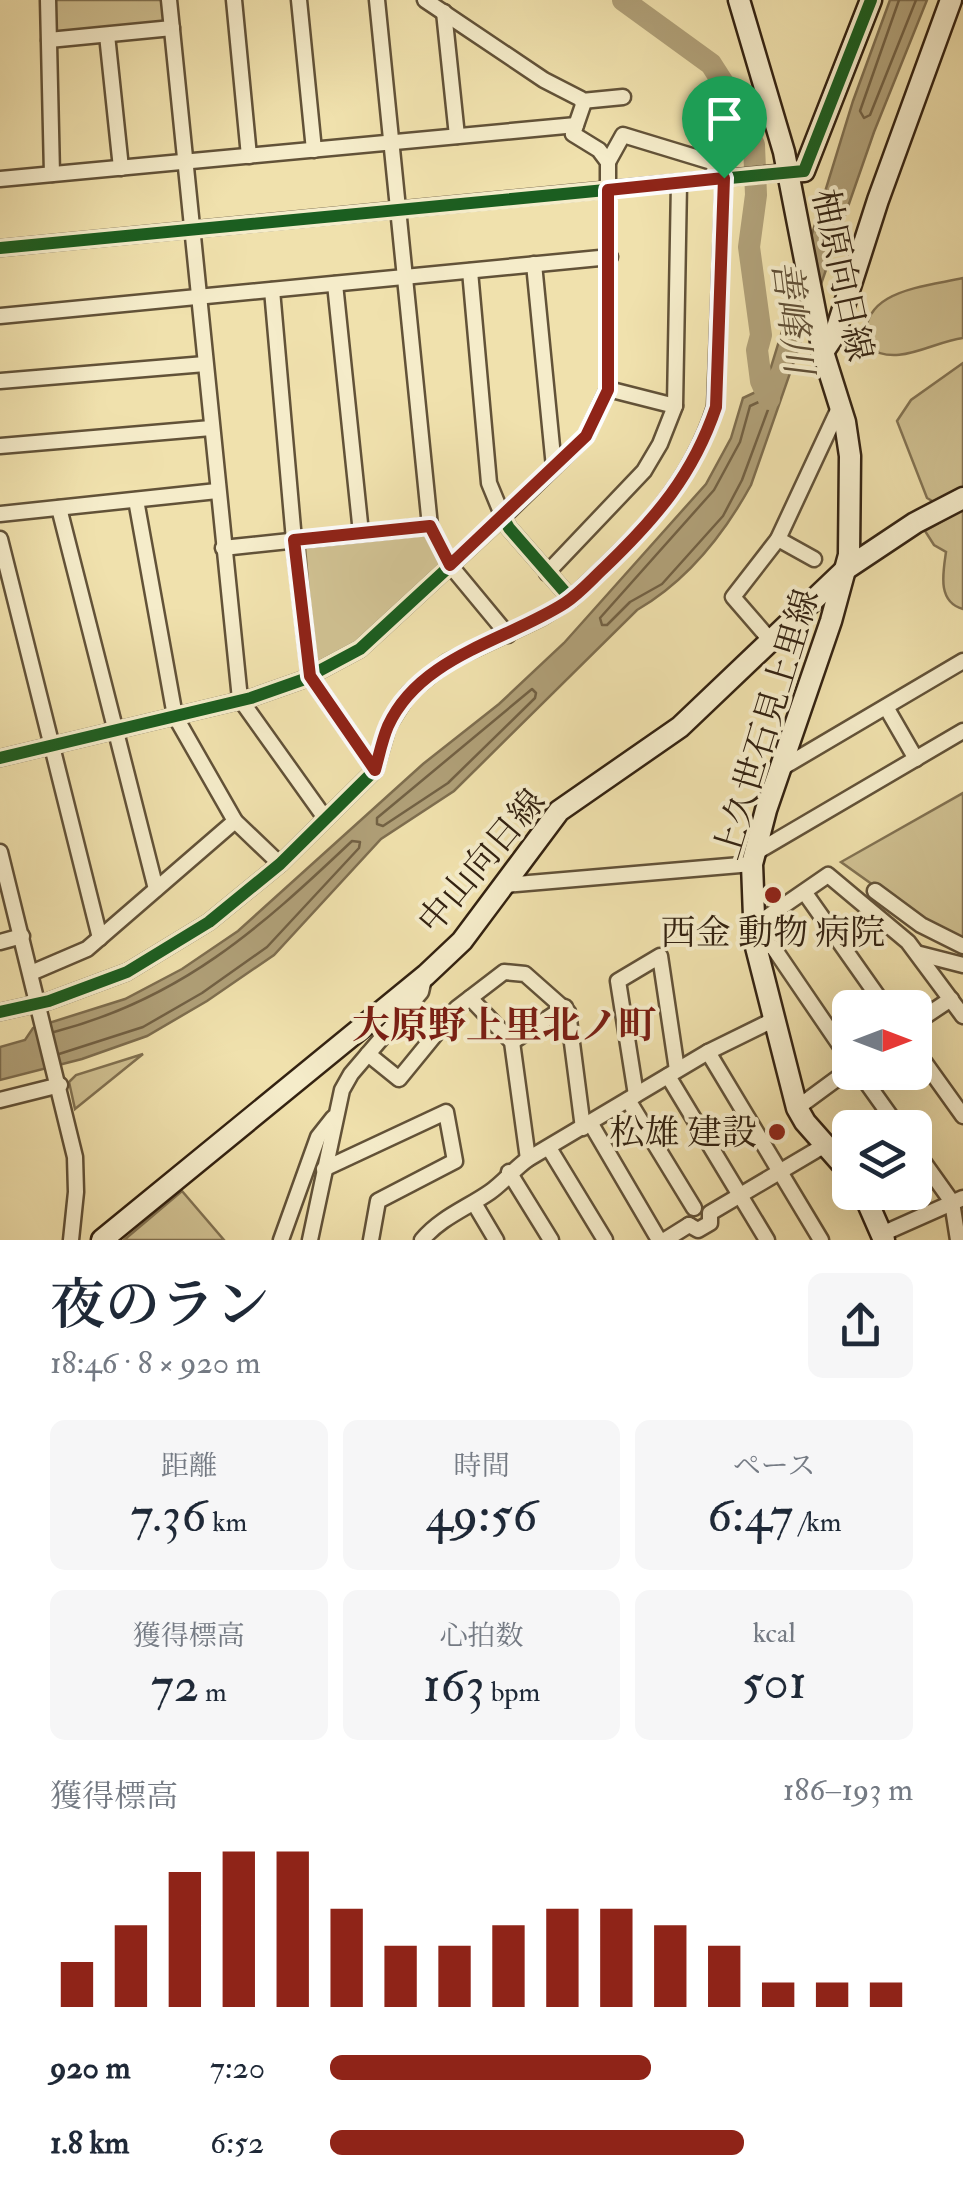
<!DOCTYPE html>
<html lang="ja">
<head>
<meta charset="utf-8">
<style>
  :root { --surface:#fff; --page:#f6f6f7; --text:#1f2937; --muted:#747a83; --accent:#8f2418 }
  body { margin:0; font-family:"IM FELL Double Pica","Noto Serif JP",serif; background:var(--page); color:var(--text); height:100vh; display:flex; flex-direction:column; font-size:38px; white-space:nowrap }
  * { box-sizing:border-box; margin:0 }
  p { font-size:32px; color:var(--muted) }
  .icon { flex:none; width:55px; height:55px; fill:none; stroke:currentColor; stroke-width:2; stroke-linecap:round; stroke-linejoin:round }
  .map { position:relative; height:1240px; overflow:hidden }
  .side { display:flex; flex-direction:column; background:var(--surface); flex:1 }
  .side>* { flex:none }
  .needle { width:65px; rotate:90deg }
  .buttons { position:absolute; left:832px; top:990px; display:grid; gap:20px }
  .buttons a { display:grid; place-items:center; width:100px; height:100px; border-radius:15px; background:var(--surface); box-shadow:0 10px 40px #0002; font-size:50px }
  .pin { position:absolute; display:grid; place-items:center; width:85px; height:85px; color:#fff; margin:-102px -42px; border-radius:50% 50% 50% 0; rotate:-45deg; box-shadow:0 0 10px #0007 }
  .pin .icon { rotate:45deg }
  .round { display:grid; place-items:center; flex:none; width:105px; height:105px; border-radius:15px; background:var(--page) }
  .headline { display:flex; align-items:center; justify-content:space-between; height:170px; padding:0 50px }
  h1 { font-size:55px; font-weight:600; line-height:75px }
  .stats { display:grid; grid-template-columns:repeat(3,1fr); gap:15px; height:170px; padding:10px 50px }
  .stats div { display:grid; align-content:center; border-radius:15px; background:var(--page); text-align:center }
  .stats b { font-size:50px; font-weight:600 }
  .stats small { font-size:28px; font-weight:400 }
  .stats p { font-size:28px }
  .chart { height:280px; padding:20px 50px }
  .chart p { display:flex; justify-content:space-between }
  .chart svg { width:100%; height:180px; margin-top:10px; stroke:var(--accent); stroke-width:6 }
  ul { padding:0 50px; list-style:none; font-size:32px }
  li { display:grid; grid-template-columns:160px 120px 1fr; align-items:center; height:75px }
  li i { height:25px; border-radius:12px; background:var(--accent) }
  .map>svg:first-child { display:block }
  .green { fill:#d0c192; stroke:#827252; stroke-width:2.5 }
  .water { fill:#b0a078; stroke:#7e6e4f; stroke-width:2.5 }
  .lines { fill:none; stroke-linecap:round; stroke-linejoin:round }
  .shore { stroke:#726144; stroke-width:2.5 }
  .river { stroke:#b0a078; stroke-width:22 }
  .street-casing { stroke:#625238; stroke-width:19 }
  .secondary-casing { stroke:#321; stroke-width:25 }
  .street { stroke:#f5ecca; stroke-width:14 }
  .secondary { stroke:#f5ecca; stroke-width:20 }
  .cycleway-casing { stroke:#f5ecca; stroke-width:19 }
  .cycleway { stroke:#1b5e20; stroke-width:12 }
  .route-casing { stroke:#fff; stroke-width:20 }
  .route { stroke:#8f2418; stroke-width:12 }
  .poi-dot { fill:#8f2418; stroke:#f5ecca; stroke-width:4 }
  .labels { text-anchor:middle; stroke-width:8; stroke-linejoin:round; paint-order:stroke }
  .street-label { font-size:35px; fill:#321; stroke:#f5ecca }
  .poi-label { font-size:35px; fill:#321; stroke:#f5ecca }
  .water-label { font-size:38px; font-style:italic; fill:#5f4e35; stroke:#f5ecca }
  .neighbourhood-label { font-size:38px; font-weight:bold; fill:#7a1f14; stroke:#f5ecca }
</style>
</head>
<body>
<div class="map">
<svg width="963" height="1240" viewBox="0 0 963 1240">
  <rect width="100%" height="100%" fill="#f0e1ad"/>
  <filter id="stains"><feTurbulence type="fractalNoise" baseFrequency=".002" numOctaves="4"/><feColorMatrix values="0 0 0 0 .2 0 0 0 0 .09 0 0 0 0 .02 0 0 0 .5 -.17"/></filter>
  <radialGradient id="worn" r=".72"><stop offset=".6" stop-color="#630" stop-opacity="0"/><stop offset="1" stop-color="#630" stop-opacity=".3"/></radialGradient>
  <g class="green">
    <path d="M54 0H165L167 17 161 23 60 33 55 30Z"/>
    <path d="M963 278V338C931 342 898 368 867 347 855 290 924 287 963 278Z"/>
    <path d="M963 363V490L934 502 927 498 897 421 911 400Z"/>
    <path d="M963 509V609C937 602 943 573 946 552L934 545 925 531Z"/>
    <path d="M424 534 430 538 441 565 360 640 315 668 305 546Z"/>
    <path d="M963 793V942L922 920 841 862Z"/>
    <path d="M143 1054 75 1109 69 1082 76 1075Z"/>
    <path d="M182 1191 224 1240H124Z"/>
  </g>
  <path class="water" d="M890 0H927L874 132 751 485C723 536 687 581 637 610L454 791 381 839 274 955 207 1001 147 1036 82 1059 0 1080V1047L25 1040 33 1028 125 999 182 969 238 931 423 764 499 704 564 643 706 484 731 438 743 398 758 391 771 367 853 101Z"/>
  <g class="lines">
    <g class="shore">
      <path d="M899 0 860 111 864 118 870 115 916 0"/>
      <path d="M763 400 768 402 769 407 742 480 723 516 662 584 630 602 607 625H602L600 618 714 490 740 442 750 406Z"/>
      <path d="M532 689 536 693 535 698 448 783 383 826 377 824V818Z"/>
      <path d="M54 1032C181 999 259 929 352 841L360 842 359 848 267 947 202 993 143 1027 59 1054"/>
    </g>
    <path class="river" d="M623 0 711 64 734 100 754 145 756 195 749 247 761 335 757 350 761 381 769 399"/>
    <defs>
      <g id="street">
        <path d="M48 0 52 174"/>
        <path d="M169 0 240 699 325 818"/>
        <path d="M234 0 249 156"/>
        <path d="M299 0 314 150"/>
        <path d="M377 0 430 526 450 565 508 635"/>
        <path d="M425 0 544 80 581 99 583 105 573 134 599 150 608 162V389L586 436 503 517 489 483 470 271"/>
        <path d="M444 12 457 136"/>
        <path d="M107 35 121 168"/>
        <path d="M49 40 172 28"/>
        <path d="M582 101 623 97"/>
        <path d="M608 162 623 135 715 163 713 179"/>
        <path d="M0 179 576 125"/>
        <path d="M0 248 787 172"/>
        <path d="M534 264 554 467"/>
        <path d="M335 284 361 533"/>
        <path d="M272 290 294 540 310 676 375 770"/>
        <path d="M0 316 610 257"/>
        <path d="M0 381 205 364"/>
        <path d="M608 389 675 406"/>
        <path d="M0 446 211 428"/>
        <path d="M136 500 175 716 235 821 280 864"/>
        <path d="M59 508 156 889"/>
        <path d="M0 514 217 491"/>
        <path d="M0 539 100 938"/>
        <path d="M778 539 814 559"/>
        <path d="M223 548 430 526"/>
        <path d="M547 573 644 471 660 444 675 406 679 183"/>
        <path d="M571 599C634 539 688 492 715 407L724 178"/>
        <path d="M772 642 733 597 778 539 840 406"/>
        <path d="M886 707 916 759"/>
        <path d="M0 758 251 698 302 680 360 649 503 517 509 528 571 599 541 618 447 662 409 693 388 726 375 770 280 864 209 922 127 972 49 1001 0 1012"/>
        <path d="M780 769 963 661"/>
        <path d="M0 852 75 1157 76 1192 71 1240"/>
        <path d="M755 853 963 731"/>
        <path d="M504 885 752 864"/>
        <path d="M875 891 921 925 963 946"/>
        <path d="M805 893 886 1008"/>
        <path d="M752 924 760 922 828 875 908 942 963 1016"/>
        <path d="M0 942 22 936"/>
        <path d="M755 943 773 947 850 1060"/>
        <path d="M920 954 963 965"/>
        <path d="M31 973 87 949 235 821"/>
        <path d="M470 998 512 1042 528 1159"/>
        <path d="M915 1023 951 999"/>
        <path d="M512 1042 565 1007"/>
        <path d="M915 1049 963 1116"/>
        <path d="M708 1052 821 1240"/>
        <path d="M368 1054 399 1079 457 1008 504 972 525 974 568 1012 583 1128"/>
        <path d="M859 1072 899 1128"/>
        <path d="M668 1076 767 1240"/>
        <path d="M636 1095 618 981 660 956 677 1070"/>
        <path d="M0 1100 60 1085"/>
        <path d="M628 1100 694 1208"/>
        <path d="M797 1108 850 1069"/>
        <path d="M591 1124 659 1240"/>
        <path d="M549 1148 605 1240"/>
        <path d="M915 1150 952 1202 958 1240"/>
        <path d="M324 1169 446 1112 455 1161 378 1201 371 1240"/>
        <path d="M509 1172 551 1240"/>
        <path d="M474 1203 496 1240"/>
        <path d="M689 1225 698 1230 710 1223V1213L825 1145"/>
        <path d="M882 1234 963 1198"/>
        <path d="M281 1240 318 1137 333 1118"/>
        <path d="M310 1240 342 1090 351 1074 421 992 425 975"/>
        <path d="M422 1240C440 1218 467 1208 490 1192 504 1182 514 1169 528 1159L708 1052 773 1020"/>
        <path d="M665 1240 689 1225"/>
      </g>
      <g id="secondary">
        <path d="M739 0 784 152 823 352 845 422 850 456 849 555 831 621 766 810 752 864 755 943 797 1108 805 1122 850 1173"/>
        <path d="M787 172 804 171 871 0"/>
        <path d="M823 352 835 334 878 200 951 0"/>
        <path d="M863 1192 884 1240"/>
        <path d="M102 1240 426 975 462 941 559 811 680 727 846 569 915 523 963 498"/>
      </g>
    </defs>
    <use href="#street" class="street-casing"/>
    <use href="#secondary" class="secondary-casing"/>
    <use href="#street" class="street"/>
    <use href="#secondary" class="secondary"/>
    <defs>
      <g id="cycleway">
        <path d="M0 248 804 171 871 0"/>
        <path d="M0 758 251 698 302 680 360 649 503 517 509 528 571 599 541 618 447 662 409 693 388 726 375 770 280 864 209 922 127 972 49 1001 0 1012"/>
      </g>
    </defs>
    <use href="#cycleway" class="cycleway-casing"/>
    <use href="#cycleway" class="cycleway"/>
  </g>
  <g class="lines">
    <defs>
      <path id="route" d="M724 178 716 407C693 475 656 518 605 567 592 579 580 593 565 603 506 641 420 656 388 726 382 740 379 756 375 770L310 676 294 540 430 526 450 565 586 436 608 390V190Z"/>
    </defs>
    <use href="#route" class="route-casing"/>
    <use href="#route" class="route"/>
  </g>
  <g class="poi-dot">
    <circle cx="773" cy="895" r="10"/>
    <circle cx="777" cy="1132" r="10"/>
  </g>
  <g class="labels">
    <g class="street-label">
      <text transform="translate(843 275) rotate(78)" y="12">柚原向日線</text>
      <text transform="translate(766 724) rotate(-73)" y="12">上久世石見上里線</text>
      <text transform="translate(481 861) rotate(-50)" y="12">中山向日線</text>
    </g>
    <g class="poi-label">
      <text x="773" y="944">西金 動物 病院</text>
      <text x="757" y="1144" text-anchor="end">松雄 建設</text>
    </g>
    <g class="water-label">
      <text transform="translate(793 317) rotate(83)" y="13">善峰川</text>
    </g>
    <g class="neighbourhood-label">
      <text x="504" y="1038">大原野上里北ノ町</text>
    </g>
  </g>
  <rect width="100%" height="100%" filter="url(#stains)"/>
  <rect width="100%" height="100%" fill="url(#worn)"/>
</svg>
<div class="buttons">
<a><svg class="needle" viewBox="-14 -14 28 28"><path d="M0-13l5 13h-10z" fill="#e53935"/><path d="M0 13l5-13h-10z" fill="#747a83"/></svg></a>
<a><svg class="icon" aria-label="layers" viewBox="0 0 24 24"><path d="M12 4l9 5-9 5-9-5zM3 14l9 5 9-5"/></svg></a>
</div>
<div class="pin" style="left:724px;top:178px;background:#1e9e55"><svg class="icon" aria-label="arrive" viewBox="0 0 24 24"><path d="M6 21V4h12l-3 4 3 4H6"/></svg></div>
</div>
<section class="side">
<div class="headline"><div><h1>夜のラン</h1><p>18:46 · 8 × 920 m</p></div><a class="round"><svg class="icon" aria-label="share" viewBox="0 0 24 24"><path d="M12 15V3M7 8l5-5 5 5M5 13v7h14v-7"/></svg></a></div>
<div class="stats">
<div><p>距離</p><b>7.36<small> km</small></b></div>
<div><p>時間</p><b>49:56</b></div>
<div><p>ペース</p><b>6:47<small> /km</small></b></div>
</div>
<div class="stats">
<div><p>獲得標高</p><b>72<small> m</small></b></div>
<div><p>心拍数</p><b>163<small> bpm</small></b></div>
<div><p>kcal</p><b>501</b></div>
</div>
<div class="chart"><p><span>獲得標高</span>186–193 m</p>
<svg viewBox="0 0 160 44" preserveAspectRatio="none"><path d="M5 44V33M15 44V24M25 44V11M35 44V6M45 44V6M55 44V20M65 44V29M75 44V29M85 44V24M95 44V20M105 44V20M115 44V24M125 44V29M135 44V38M145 44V38M155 44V38"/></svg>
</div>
<ul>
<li><b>920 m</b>7:20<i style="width:55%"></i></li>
<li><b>1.8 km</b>6:52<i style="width:71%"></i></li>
</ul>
</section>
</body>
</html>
